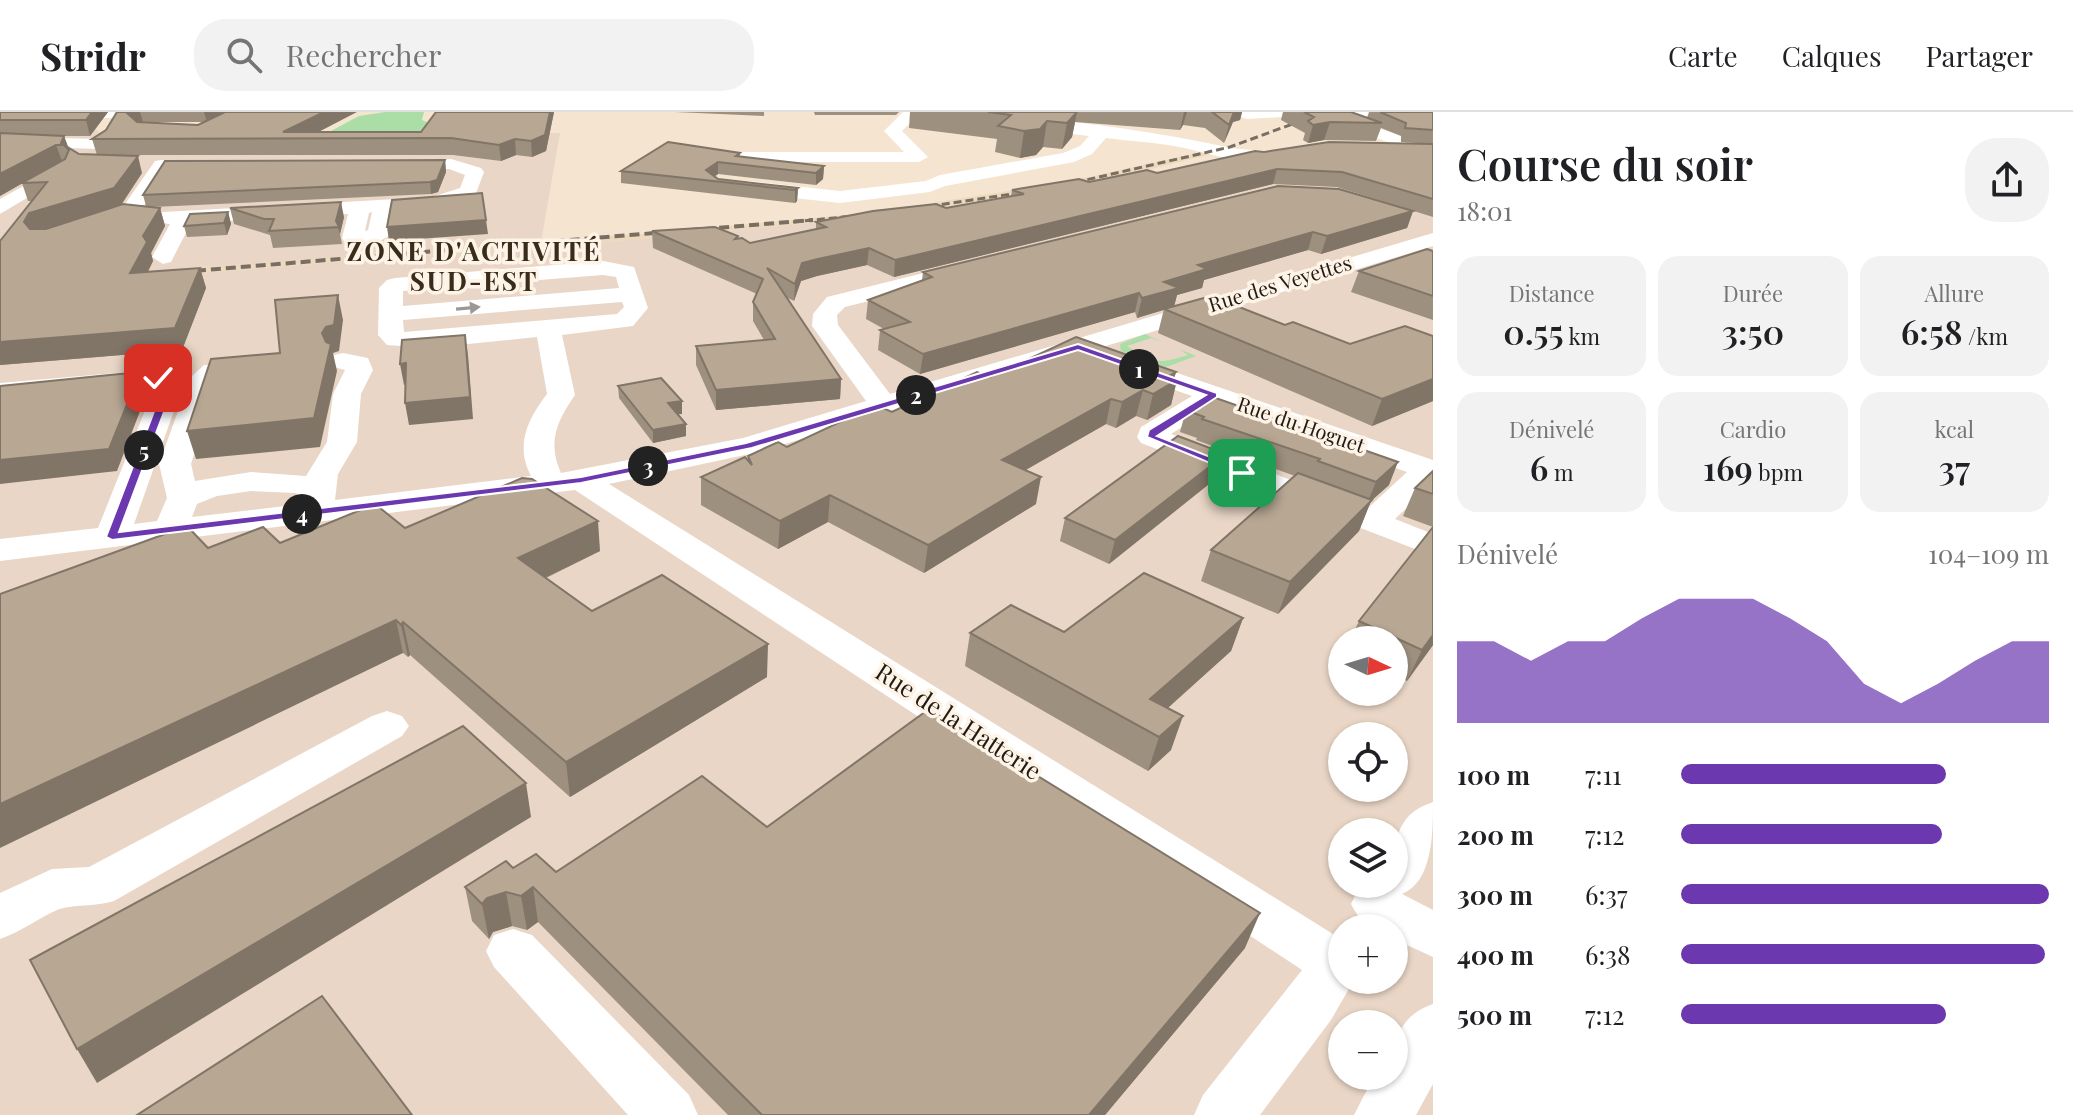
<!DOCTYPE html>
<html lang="fr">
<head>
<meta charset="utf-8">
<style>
  :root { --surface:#fff; --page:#f2f2f2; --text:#202124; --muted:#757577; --line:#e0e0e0; --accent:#6b38af }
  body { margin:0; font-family:"Playfair Display",serif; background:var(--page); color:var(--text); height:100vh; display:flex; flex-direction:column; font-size:30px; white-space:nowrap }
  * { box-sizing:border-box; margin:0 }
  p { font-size:26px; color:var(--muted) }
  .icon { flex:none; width:44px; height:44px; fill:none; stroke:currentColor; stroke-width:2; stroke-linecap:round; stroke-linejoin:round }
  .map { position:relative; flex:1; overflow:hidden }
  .panel { display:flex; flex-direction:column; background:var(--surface); width:640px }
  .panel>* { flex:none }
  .needle { width:52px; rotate:94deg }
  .tools { position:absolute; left:1328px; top:514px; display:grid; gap:16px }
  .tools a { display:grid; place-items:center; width:80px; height:80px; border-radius:50%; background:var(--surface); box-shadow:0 2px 6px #0004; font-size:40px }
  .pin { position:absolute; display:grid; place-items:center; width:68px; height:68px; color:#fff; margin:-34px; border-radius:16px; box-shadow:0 4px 12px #0006 }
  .km { position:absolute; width:40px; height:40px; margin:-20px; border-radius:50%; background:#222; color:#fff; font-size:22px; line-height:40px; text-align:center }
  .round { display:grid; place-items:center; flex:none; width:84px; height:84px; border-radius:32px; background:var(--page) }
  .head { display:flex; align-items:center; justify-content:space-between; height:136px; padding:0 24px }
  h1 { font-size:44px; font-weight:600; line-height:60px }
  .figures { display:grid; grid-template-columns:repeat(3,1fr); gap:12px; height:136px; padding:8px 24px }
  .figures div { display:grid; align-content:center; border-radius:20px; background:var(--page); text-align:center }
  .figures b { font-size:34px; font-weight:600 }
  .figures small { font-size:22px; font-weight:400 }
  .figures p { font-size:22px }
  .chart { height:224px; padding:16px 24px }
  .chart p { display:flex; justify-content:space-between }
  .chart svg { width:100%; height:144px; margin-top:8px; fill:var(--accent); opacity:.7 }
  ul { padding:0 24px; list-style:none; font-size:26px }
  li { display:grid; grid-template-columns:128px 96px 1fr; align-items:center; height:60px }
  li i { height:20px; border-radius:10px; background:var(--accent) }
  header { display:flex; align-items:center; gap:48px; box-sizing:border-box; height:112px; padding:0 40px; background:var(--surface); border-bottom:2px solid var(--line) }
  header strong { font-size:38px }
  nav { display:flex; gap:44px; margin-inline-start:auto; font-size:28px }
  .search { width:560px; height:72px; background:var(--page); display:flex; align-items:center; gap:20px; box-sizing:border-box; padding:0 28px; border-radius:32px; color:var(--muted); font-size:30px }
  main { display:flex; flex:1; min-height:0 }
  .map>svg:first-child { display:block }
  .built { fill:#edd9bd }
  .industrial { fill:#e9d6c6; fill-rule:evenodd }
  .green { fill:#abdea7 }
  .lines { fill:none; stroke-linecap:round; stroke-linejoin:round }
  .minor { fill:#fff; fill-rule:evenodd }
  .rail-far1 { stroke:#786e61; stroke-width:3; stroke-dasharray:8 4; stroke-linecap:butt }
  .rail { stroke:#786e61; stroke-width:4; stroke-dasharray:10 5; stroke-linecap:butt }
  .wall { fill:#9d907e; fill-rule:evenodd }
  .shaded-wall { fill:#807567 }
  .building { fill:#b7a793; stroke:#807567; stroke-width:2 }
  .oneway { fill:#9b9895 }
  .route { fill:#6b38af; stroke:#fff; stroke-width:2 }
  .labels { text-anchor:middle; stroke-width:7; stroke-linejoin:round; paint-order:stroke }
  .far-street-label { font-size:20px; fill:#211b13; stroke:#fdf3e7 }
  .street-label { font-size:24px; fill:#211b13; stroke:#fdf3e7 }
  .far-district-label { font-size:26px; font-weight:bold; letter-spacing:2px; fill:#392c1b; stroke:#fdf3e7 }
</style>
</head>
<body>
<header>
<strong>Stridr</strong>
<div class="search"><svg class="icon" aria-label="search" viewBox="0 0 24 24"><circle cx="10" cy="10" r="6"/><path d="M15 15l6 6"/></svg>Rechercher</div>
<nav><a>Carte</a><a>Calques</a><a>Partager</a></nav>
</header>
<main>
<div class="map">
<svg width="1433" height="1003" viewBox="0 0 1433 1003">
  <rect width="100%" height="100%" fill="#f5e5d0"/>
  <path class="built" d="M1206 39 1216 41 1106 68 1017 85 872 105 667 125 0 176V170L664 120 867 101 1066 70Z"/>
  <g class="industrial">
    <path d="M0 0H64L82 4 99 20 236 23 560 21 541 130 0 170Z"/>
    <path d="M1182 60 1433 69V1003H0V176L667 125 872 105 949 104ZM1342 528H1394V580H1342ZM1342 624H1394V676H1342ZM1342 720H1394V772H1342ZM1342 816H1394V868H1342ZM1342 912H1394V964H1342Z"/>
  </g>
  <g class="green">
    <path d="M385 0H424L422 8 440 16 490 21 316 27 359 4Z"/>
    <path d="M1145 222 1162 230 1151 226 1127 234C1152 251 1156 253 1188 243L1179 237 1196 244 1166 255 1121 239 1120 232Z"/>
  </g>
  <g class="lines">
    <g class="minor">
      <path d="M88 0H128C119 8 97 8 88 0Z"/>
      <path d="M903 0C1010 0 1126 13 1231 36 1246 39 1289 37 1296 44 1274 65 1202 38 1174 34 1152 30 1128 29 1106 26L1092 42 1074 50 945 74 930 80 840 91 748 81 738 75 748 69 840 79 926 69 940 63 1063 41 1080 34 1089 24 917 4 902 19 928 45 919 50H731L722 45 731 40H904L884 19Z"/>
      <path d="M1240 0H1291L1283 5 1247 7 1241 5Z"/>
      <path d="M1354 0H1372L1360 10 1405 25 1407 29 1399 34 1342 14V8Z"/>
      <path d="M17 25 98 27 107 32 98 37 11 34 8 30 11 26Z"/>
      <path d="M451 47 481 56 484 60 475 84 434 97 392 99 389 124 378 130 345 131 342 126 348 102 191 111 171 150 163 152 152 145 170 112 128 107 120 99 155 49 161 48ZM449 57 465 63 460 76 432 85 164 100 141 98 167 58ZM372 100 368 118 365 119 369 101Z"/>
      <path d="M63 52 69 53 72 57 69 61 0 102V87Z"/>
      <path d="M1433 121V134L759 340 609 372 1333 822 1342 819V868H1354L1331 908 1260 1003H1194L1203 983 1302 858 575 378 0 449V427L98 416 154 276 0 287V271L151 258 177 264 182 276 134 412 157 409 167 386 159 352 190 266 204 253H224L228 259 217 270 191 352 195 369 251 360 306 364 327 330 333 282 345 258 334 255 330 249 334 243 343 241 368 246 373 258 361 282 357 330 338 362 335 388 531 364C515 334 527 308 547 282L537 225 429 236 387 233 378 223 379 176 387 168 395 166 603 149 634 155 648 196 633 214 562 223 575 283C557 309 547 330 561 361L743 326 866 289 812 214 813 202 827 185 972 149 980 151 983 156 980 161 845 195 837 203 838 213 890 282ZM603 163 616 165 619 176 403 194V179ZM622 190 624 195 617 202 404 220 403 208ZM251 379 296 381 302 385V392L192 405 197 392 217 384Z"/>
      <path d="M1130 245 1433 348V371L1395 407 1433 422V444L1141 331 1137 325 1141 315 1192 284 1120 259 1117 253 1120 247ZM1217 293 1407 360 1367 397 1171 322Z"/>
      <path d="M387 599 402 604 409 614 402 624 114 789C96 795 71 792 57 798 37 807 21 820 0 827V781L52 757 89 755 372 604Z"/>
      <path d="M1433 690C1433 720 1433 770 1402 782L1433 798V845L1394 827V816C1372 816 1361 812 1351 792L1358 777 1373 772H1394C1394 736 1392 703 1433 690Z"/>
      <path d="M513 817 532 823 689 983 698 1003H628L494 855 486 839 494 823Z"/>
      <path d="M1433 892V972L1416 1003H1354L1374 964H1394C1394 929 1397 905 1433 892Z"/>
    </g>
    <g class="rail-far1">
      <path d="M1064 73 1230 35 1325 0"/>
      <path d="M918 96 1032 79"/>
      <path d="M793 110 854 104"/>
    </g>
    <path class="rail" d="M181 160 813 108"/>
  </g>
  <g class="wall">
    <path d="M0 0H108L90 24H64L68 35 79 42 97 43 92 27 106 18 117 0H224L318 20H421L436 0H554L546 39 532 45 516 43 501 49 453 43H108L142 61 122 92 146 94 143 83 445 48 446 60 438 80 431 82 153 95 160 96 165 114 151 141 153 149 148 160 200 156 206 176 182 238 0 253V129L32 89H28L22 71 0 84ZM143 10H203L198 13Z"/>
    <path d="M675 0H764V4Z"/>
    <path d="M814 0H899L896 3H815Z"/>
    <path d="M910 0H1242L1240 8 1233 10 1224 31 1205 16 1183 13 1180 18 1075 10 1072 25 1062 37 1043 35 1036 43 1020 46 995 40 997 27 909 16Z"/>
    <path d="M1283 0H1351L1367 6 1369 0H1433V32L1401 30V24L1381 16 1376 29 1324 28 1308 31 1303 28 1305 21 1281 8Z"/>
    <path d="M1433 32V105L1337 75 1273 72 894 165 867 153 817 164 801 169 794 189 786 185 841 267 840 287 716 298 696 253V234L764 228 753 209V190L757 182 653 136 652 119 738 124V126L750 131 816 117V110L946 96 1011 85 1012 78 1089 70 1157 61 1264 40Z"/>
    <path d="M740 41V45L824 54 823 67 816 73 718 62 714 65 718 67 798 76 797 89 795 91 621 71V59Z"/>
    <path d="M230 96 344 105 340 122 342 132 273 136 270 123 234 112Z"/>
    <path d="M1413 99 1407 116 1321 142 1308 138 1204 168 1202 176 1177 183 1174 194 1285 213 1350 232 1433 224V289L1372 314 1158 221 1164 197 1137 206 1135 200 920 262 878 238 880 218 884 217 866 207 868 188 922 168 923 160Z"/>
    <path d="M228 100 231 112 227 123 187 125 184 114Z"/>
    <path d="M1433 139V208L1351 180 1359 159Z"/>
    <path d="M1176 260 1174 267 1177 268 1171 293 1147 308 1136 304 1116 316 1106 312 1026 358 1036 392 924 461 828 410 778 437 701 393V365L748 348V344L787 335 990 265Z"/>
    <path d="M618 274 682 302H678L686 312V324L653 331 619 286Z"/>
    <path d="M1186 298 1389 373 1371 389 1359 419 1278 502 1201 469 1211 438 1295 364 1196 328 1197 326 1180 320Z"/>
    <path d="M1433 359V533L1407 569 1394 563V528H1350L1359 509 1433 415 1403 404 1415 376Z"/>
    <path d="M1219 364 1109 452 1060 429 1065 406Z"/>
    <path d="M405 416 600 439 546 466 592 499 767 565 570 685 410 543 408 545 403 541 208 436 280 431Z"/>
    <path d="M1243 506 1231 539 1168 596 1171 638 1148 659 965 554 970 521 1064 520Z"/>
    <path d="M767 715 1245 836 1105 1003H728L538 810 527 818 512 814 493 820 489 827 472 809 465 775 513 756 556 760Z"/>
  </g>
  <g class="shaded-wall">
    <path d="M92 0H108L90 24 86 8Z"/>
    <path d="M129 0H140L143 10 131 17 127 1Z"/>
    <path d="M204 0H224L207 10Z"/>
    <path d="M324 0H357L305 27 283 20Z"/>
    <path d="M550 0H554L546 39 532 45 531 29Z"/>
    <path d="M1077 0 1072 25 1062 37 1067 11Z"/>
    <path d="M1184 0H1187L1183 13 1180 18Z"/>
    <path d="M1234 0H1242L1240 8 1233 10 1224 31 1229 13Z"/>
    <path d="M1047 9 1043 35 1036 43 1020 46 1024 19Z"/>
    <path d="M1330 10 1324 28 1308 31 1313 13Z"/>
    <path d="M64 24 70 40 61 31Z"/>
    <path d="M515 27 516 43 501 49 499 33Z"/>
    <path d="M56 33 62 49 0 84V62Z"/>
    <path d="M138 44 142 61 120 94 31 130 24 110 29 101Z"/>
    <path d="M445 48 446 60 438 80 431 82 430 70Z"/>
    <path d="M718 50V62L708 69 706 58Z"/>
    <path d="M824 54 823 67 816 73V61Z"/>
    <path d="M1277 57 1273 72 894 165 895 148Z"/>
    <path d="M798 76 797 89 795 91V78Z"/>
    <path d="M341 90 344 105 340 122 336 109Z"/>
    <path d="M160 96 165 114 151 141 153 149 136 182 130 161 143 124Z"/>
    <path d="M1413 99 1407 116 1321 142 1327 124Z"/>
    <path d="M228 100 231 112 227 123 224 111Z"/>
    <path d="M486 108 488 122 389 129 387 115Z"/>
    <path d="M1313 120 1308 138 1204 168 1202 176 1177 183 1174 195 1137 206 1142 186 1164 170 1198 153Z"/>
    <path d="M869 136 867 153 817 164 801 169 794 189 795 172 802 151 818 147Z"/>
    <path d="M200 156 206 176 182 238 0 253V230Z"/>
    <path d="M1139 181 1135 200 920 262 923 242Z"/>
    <path d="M338 183 343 208 339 239 333 241 337 259 320 335 196 347 187 319 322 221Z"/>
    <path d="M465 223 468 243 473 307 409 313 405 291Z"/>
    <path d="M406 251 409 272 404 273 400 252Z"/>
    <path d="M140 260 147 281 117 359 0 372V348Z"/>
    <path d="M1176 260 1173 270 1177 268 1171 293 1147 308 1153 282 1167 265Z"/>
    <path d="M841 267 840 287 716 298V278Z"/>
    <path d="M1433 267V289L1372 314 1382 287Z"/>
    <path d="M1143 278 1136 304 1116 316 1122 290Z"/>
    <path d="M1111 287 1106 312 997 374 1002 348Z"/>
    <path d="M682 289V302L668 303V291Z"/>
    <path d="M686 312V324L653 331V318Z"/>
    <path d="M1226 342 1219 364 1109 452 1115 428Z"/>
    <path d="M1398 350 1389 373 1371 389 1359 419 1278 502 1290 470 1366 394 1376 370Z"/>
    <path d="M1041 365 1036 392 924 461 928 433Z"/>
    <path d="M830 383 828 410 778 437 780 409Z"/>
    <path d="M598 409 600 439 522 477 518 446Z"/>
    <path d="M1243 506 1231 539 1144 617 1150 587Z"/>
    <path d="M396 508 403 541 0 736V692Z"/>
    <path d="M403 510 410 543 408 545 401 513Z"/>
    <path d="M1433 523V533L1407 569 1422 538Z"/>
    <path d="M768 532 767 565 570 685 566 650Z"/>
    <path d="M1183 604 1171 638 1148 659 1159 625Z"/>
    <path d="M526 671 531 705 97 971 77 937Z"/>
    <path d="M533 775 538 810 527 818 521 784Z"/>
    <path d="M506 780 512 814 493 820 489 827 482 792 487 786Z"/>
    <path d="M1260 801 1245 836 1105 1003H1089Z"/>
  </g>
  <g class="building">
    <path d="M0 0H92L86 8H0Z"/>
    <path d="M117 0H129L127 1 137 10 198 13 225 0H324L283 20H421L436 0H550L545 23 531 29 515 27 499 33 451 26 92 27 106 18Z"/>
    <path d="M988 0H1077L1067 11 1047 9 1040 17 1024 19 998 14 1011 3Z"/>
    <path d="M1212 0H1234L1229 13Z"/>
    <path d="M1304 0H1351L1382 11 1330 10 1313 13 1308 9 1314 5Z"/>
    <path d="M1380 0H1433V18L1405 16 1406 11Z"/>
    <path d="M0 21 64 24 61 31 79 42 138 44 114 76 29 101 24 110 30 117H46L123 92 160 96 143 124 147 130 130 161 200 156 175 216 0 230V129L47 70 22 71 65 47 69 38 64 33H56L0 62Z"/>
    <path d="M668 30 740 41 736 44 824 54 816 61 718 50 706 58 718 67 798 76 795 78 621 59Z"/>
    <path d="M1329 30 1433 32V87L1342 60 1277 57 895 148 869 136 818 147 802 151 795 172 767 156 841 267 716 278 696 234 775 227 753 190 763 167 652 119 715 115 738 124 735 127 742 126 750 131 826 115 816 110 873 99 936 92 946 96 1024 82 1012 78 1079 67 1089 70 1147 58 1157 61 1255 39 1264 40Z"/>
    <path d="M445 48 437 68 430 70 143 83 165 49Z"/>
    <path d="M1278 74 1339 77 1413 99 1327 124 1313 120 1198 153 1207 157 1164 170 1179 176 1142 186 1139 181 923 242 880 218 910 210 868 188 932 165 923 160Z"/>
    <path d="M482 81 486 108 387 115 392 88Z"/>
    <path d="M341 90 336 109 339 115 269 119 274 107H264L230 96Z"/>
    <path d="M228 100 224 111 184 114 190 102Z"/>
    <path d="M1427 137 1433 139V184L1359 159Z"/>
    <path d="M338 183 334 213 326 215 322 221 326 230 331 232 314 306 187 319 211 247 280 241 275 188Z"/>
    <path d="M1211 184 1285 213 1293 210 1350 232 1405 214 1433 224V267L1382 287 1164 197Z"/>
    <path d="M465 223 470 285 405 291 406 251 400 252 402 228Z"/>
    <path d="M1076 225 1176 260 1167 265 1177 268 1153 282 1143 278 1122 290 1111 287 1002 348 1041 365 928 433 830 383 780 409 701 365 745 345 752 353 748 344 778 330 787 335 876 293 892 300 977 260 990 265Z"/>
    <path d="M140 260 109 337 0 348V274Z"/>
    <path d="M661 266 682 289 668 291 686 312 653 318 618 274Z"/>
    <path d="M1210 284 1398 350 1376 370 1318 349 1320 347 1202 307 1204 305 1186 298Z"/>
    <path d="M1178 324 1226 342 1115 428 1065 406Z"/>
    <path d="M1433 359V382L1415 376Z"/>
    <path d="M1298 361 1372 388 1290 470 1211 438Z"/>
    <path d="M522 366 532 367 598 409 518 446 592 499 662 463 768 532 566 650 403 510 401 513 396 508 0 692V482L187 414 208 436 263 415 280 431 375 392 405 416Z"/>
    <path d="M1433 415V523L1422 538 1359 509Z"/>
    <path d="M1144 461 1243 506 1150 587 1183 604 1159 625 970 521 1011 493 1064 520Z"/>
    <path d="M929 597 1260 801 1089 1003H762L533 775 521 784 506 780 487 786 482 792 465 775 506 749 513 756 536 742 556 760 702 664 767 715Z"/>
    <path d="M463 614 526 671 77 937 30 848Z"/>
    <path d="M322 884 412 1003H137Z"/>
  </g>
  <defs><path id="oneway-solid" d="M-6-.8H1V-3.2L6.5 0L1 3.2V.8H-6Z" transform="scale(2)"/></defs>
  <use class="oneway" href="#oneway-solid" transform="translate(468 196) rotate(-5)"/>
  <path class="route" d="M1078 232 1217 281V285L1157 324 1246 359V363H1239L1147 325 1149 318 1206 283 1078 238 752 336 581 371 112 428 106 425 163 276 162 271 153 266 158 263 170 268 173 276 119 420 581 365 746 331Z"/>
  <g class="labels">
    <g class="far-street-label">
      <text transform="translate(1280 172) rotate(-17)" y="7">Rue des Veyettes</text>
      <text transform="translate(1301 313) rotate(19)" y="7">Rue du Hoguet</text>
    </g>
    <g class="street-label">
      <text transform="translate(958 610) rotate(33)" y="8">Rue de la Hatterie</text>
    </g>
    <g class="far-district-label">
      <text x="474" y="149">ZONE D'ACTIVITÉ<tspan x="474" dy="30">SUD-EST</tspan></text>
    </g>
  </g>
</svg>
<div class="tools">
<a><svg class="needle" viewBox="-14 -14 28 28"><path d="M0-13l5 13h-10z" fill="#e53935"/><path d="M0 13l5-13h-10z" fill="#757577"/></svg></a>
<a><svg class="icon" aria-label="locate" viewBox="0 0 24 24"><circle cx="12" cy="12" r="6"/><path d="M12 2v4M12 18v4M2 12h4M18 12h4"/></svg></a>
<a><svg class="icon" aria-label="layers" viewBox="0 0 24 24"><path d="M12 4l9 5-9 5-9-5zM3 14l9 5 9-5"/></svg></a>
<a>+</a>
<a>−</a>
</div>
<div class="pin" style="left:1242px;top:361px;background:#1e9e55"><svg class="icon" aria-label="arrive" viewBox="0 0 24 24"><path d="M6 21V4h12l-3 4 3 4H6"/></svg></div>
<div class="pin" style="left:158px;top:266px;background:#d93025"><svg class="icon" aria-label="check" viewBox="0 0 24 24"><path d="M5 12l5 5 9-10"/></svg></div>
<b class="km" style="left:1139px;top:257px">1</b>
<b class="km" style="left:916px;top:283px">2</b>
<b class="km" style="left:648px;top:354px">3</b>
<b class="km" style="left:302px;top:402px">4</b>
<b class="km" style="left:144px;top:338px">5</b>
</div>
<section class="panel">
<div class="head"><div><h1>Course du soir</h1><p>18:01</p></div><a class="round"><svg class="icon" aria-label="share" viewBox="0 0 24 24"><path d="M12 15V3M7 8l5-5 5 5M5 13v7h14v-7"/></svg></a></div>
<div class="figures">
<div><p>Distance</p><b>0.55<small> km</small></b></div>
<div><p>Durée</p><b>3:50</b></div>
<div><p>Allure</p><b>6:58<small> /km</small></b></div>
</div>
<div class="figures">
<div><p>Dénivelé</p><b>6<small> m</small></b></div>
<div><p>Cardio</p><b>169<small> bpm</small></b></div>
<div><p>kcal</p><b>37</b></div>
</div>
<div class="chart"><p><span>Dénivelé</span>104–109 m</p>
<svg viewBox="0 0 160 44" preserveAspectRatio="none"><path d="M0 44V19L10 19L20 25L30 19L40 19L50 12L60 6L70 6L80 6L90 12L100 19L110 32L120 38L130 32L140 25L150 19L160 19V44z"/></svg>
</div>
<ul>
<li><b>100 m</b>7:11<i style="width:72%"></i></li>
<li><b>200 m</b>7:12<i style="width:71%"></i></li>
<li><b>300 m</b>6:37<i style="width:100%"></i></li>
<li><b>400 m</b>6:38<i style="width:99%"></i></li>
<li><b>500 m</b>7:12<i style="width:72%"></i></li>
</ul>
</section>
</main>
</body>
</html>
